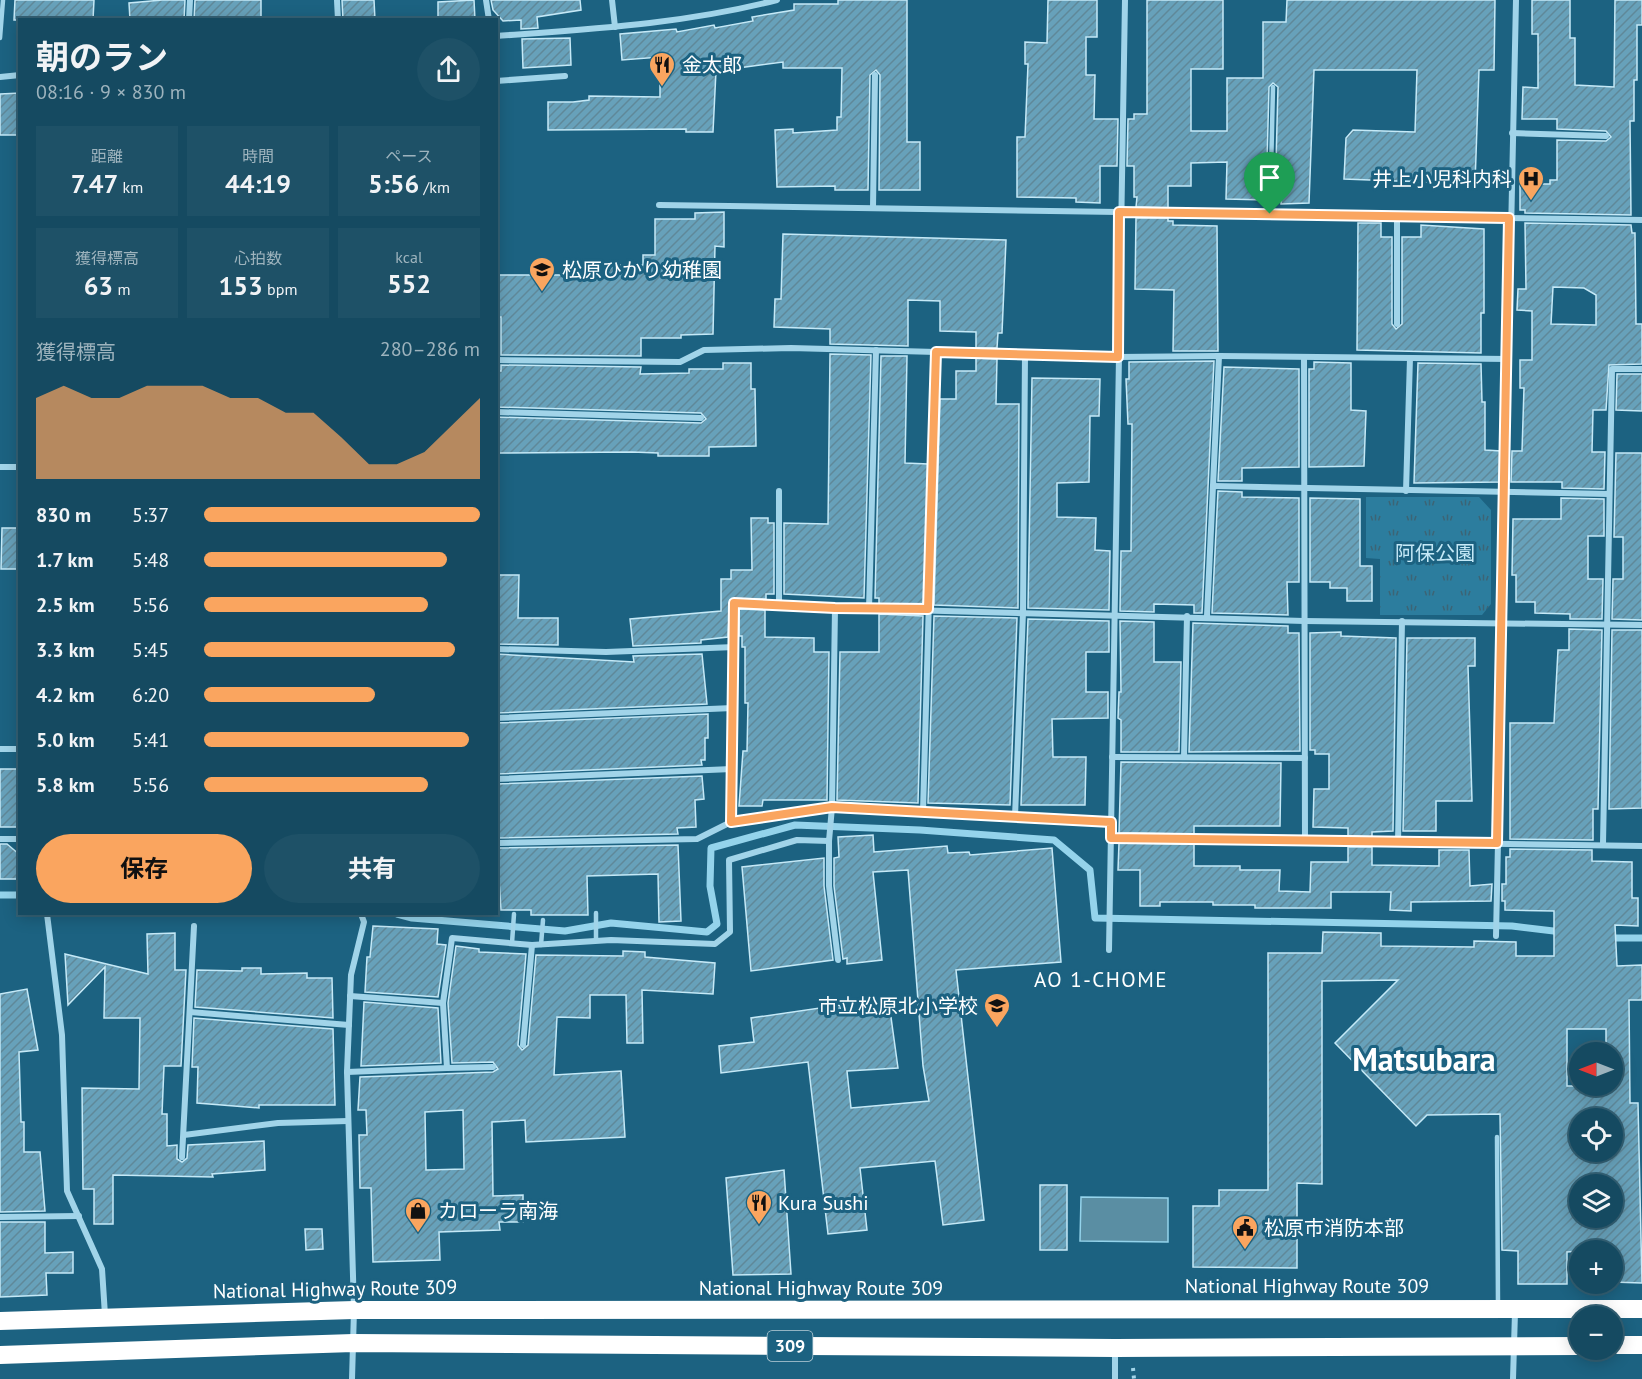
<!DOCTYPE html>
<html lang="ja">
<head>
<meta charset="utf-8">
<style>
  :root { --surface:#154a61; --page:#1e5167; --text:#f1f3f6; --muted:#9db3bd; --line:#346276; --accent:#faa55f }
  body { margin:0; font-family:"PT Sans","Noto Sans JP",sans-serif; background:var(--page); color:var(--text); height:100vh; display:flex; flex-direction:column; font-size:22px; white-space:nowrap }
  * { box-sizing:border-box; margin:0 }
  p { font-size:20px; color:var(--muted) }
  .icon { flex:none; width:33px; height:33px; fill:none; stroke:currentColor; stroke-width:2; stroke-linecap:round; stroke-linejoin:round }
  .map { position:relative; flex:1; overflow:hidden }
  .drawer { position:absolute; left:18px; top:18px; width:480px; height:897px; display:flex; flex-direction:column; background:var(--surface); border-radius:0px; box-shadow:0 3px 15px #0003,0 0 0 2px var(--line) }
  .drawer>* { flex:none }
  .needle { width:39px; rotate:270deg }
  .buttons { position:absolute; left:1569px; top:1042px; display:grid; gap:12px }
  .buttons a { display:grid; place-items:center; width:54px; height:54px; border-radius:50%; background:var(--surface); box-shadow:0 3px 15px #0003,0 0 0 2px var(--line); font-size:30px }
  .pin { position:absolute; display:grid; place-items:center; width:51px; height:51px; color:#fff; margin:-62px -26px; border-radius:50% 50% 50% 0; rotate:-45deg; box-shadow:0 0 6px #0007 }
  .pin .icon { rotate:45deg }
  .round { display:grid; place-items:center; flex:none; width:63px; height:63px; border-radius:32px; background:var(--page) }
  .summary { display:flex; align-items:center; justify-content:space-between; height:102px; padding:0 18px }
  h1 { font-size:33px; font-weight:700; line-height:45px }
  .figures { display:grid; grid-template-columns:repeat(3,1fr); gap:9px; height:102px; padding:6px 18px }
  .figures div { display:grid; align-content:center; border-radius:0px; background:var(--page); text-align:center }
  .figures b { font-size:26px; font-weight:700 }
  .figures small { font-size:16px; font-weight:400 }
  .figures p { font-size:16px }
  .chart { height:168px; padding:12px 18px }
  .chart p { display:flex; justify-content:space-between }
  .chart svg { width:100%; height:108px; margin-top:6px; fill:var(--accent); opacity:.7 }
  .primary-button { display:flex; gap:12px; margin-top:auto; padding:12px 18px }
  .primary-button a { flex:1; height:69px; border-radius:36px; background:var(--accent); color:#111; font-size:24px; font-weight:700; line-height:69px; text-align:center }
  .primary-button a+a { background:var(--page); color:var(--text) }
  ul { padding:0 18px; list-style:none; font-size:20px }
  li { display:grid; grid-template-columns:96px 72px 1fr; align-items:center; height:45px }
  li i { height:15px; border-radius:8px; background:var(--accent) }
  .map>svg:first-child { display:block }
  .park { fill:url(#park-tufts) }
  .water { fill:#5a8ea3; stroke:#94d3eb; stroke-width:1.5 }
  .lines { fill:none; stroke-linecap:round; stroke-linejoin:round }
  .stream { stroke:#94d3eb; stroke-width:7 }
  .building { fill:url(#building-hatch); stroke:#c5e9f7; stroke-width:1.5; fill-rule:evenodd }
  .path { stroke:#a1d4e9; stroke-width:4; stroke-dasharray:3 4.5; stroke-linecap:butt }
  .lane { stroke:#a1d4e9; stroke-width:4.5 }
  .street { stroke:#a1d4e9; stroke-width:6 }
  .highway { stroke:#fff; stroke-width:18 }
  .route-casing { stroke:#fff; stroke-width:12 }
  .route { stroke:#faa55f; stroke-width:8 }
  .labels { text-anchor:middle; stroke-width:6; stroke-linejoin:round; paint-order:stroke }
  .shield { fill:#1c6281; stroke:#bbd0d9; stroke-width:1.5 }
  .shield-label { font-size:18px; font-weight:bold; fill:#fff }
  .poi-label { font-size:20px; fill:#fff; stroke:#1c6281; text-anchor:start }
  .park-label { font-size:20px; fill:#c5e9f7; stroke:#1c6281 }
  .street-label { font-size:20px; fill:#fff; stroke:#1c6281 }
  .neighbourhood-label { font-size:21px; letter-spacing:1.5px; fill:#fff; stroke:#1c6281 }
  .town-label { font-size:32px; font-weight:bold; fill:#fff; stroke:#1c6281 }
</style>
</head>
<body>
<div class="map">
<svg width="1642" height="1379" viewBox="0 0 1642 1379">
  <defs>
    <pattern id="park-tufts" width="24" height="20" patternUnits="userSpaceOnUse" patternTransform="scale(1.5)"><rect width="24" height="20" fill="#2c7d9e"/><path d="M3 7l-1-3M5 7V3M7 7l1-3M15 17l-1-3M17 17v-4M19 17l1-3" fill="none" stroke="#3c6475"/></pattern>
    <pattern id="building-hatch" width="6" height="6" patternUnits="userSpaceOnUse" patternTransform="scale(1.5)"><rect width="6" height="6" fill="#67a1ba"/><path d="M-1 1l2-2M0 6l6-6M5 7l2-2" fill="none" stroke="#5f8899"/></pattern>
  </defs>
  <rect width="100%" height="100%" fill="#1c6281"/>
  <path class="park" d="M1366 497H1479L1491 510V604L1482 615H1380V559L1366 558Z"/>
  <path class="water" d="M1081 1197 1168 1198V1242L1080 1241Z"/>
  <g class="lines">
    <g class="stream">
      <path d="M0 895H20"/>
      <path d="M397 914 412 918 565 931 611 923 707 932 717 924 710 886 711 848 795 825 920 830 1054 840 1090 870 1095 918 1512 926 1562 932"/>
      <path d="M1609 938H1642"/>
    </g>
  </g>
  <g class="building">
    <path d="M15 0H94L93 20H14Z"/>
    <path d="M162 0H185L184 20H130L129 3Z"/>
    <path d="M195 0H261V20H194Z"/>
    <path d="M342 0H374L375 20H343Z"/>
    <path d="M474 0 475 20H438V2Z"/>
    <path d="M491 0H580L581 10 537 17 538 28 521 29V20L503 21 493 10Z"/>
    <path d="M838 0H907V142H920V190H879L880 75 876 70 870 75 868 190H835V186L777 187 775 130 793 129V133L837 130V117H841L842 68H783V62L716 71 713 132H686V129L548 130V102H573L589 100V96L660 97V57L622 60 620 34 676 29 677 32 714 25 715 28 753 21 752 17 794 10V4H838Z"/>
    <path d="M1048 0H1097V37H1086V75H1095L1094 119H1118L1117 166H1100V203L1076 202V198L1017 197V137H1025L1028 64H1025V42L1047 43Z"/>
    <path d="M1147 0H1223V69H1191V131H1227V78H1263V22H1286L1287 0H1495L1494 70H1479L1475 184 1344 179 1346 138 1353 130 1415 132 1417 70H1314L1309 203 1281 204V200H1275L1278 87 1273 83 1269 87 1266 200 1226 199 1227 162 1191 163V186H1168V208L1136 207 1137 197H1134V166H1127L1128 119H1134V114H1147Z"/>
    <path d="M1532 0H1570V38H1575V85L1614 87 1615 0H1642V25H1637V80H1634V121H1630L1631 215 1525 213V210H1520V184H1550V180H1557V140L1606 141 1611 137 1606 131 1557 129V119H1522L1523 87 1538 88V34H1532Z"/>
    <path d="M570 38 571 65 523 68 522 39Z"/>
    <path d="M20 93V135H0V94Z"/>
    <path d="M724 212V247L715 246 713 334 681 335V338H641V356L501 355V317H496V275H609V265H643V255H655V219H695V213Z"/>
    <path d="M1136 218H1168V221H1173V225L1217 226 1218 351H1173L1174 290 1135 289Z"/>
    <path d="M1358 223H1381V237H1392V324L1396 329 1402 324V237H1421V225L1484 229V313H1481V353L1357 350Z"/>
    <path d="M1525 223 1631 225 1632 233H1635L1636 324H1642V364L1609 365 1606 410H1593L1592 452H1605L1604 489 1562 488V482H1511L1512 451H1522L1524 388H1520V360H1532V311L1517 310 1518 289H1526ZM1553 287 1584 288 1596 295V325L1551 324Z"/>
    <path d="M783 234 1006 240 1002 333H998L997 348H976V332L940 331V301L908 300V346L830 344V329L774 327 775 299H781Z"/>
    <path d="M830 354 871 355 864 598 784 594V523L828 524Z"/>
    <path d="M881 356H907L905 463 928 464 924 605 879 604V598H875Z"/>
    <path d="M976 358 997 359 996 404H1019L1018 608 934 605 940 399H956V371H976Z"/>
    <path d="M1214 361 1202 613H1194V605L1154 604V612L1120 611 1121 551H1131L1132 424H1128L1126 379H1129V362Z"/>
    <path d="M1314 362 1351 363V410L1366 411 1364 466 1309 467V369H1314Z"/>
    <path d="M723 363H751V389H755L756 446 709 447V456H658V453L632 452 496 453V417L701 423 706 419 701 413 496 407V371H501V365L641 367 640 374 689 373V369H723Z"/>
    <path d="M1418 363 1481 364 1482 402H1485V450L1501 451 1500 482 1414 483Z"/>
    <path d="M1224 367 1299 369V467L1242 468V481H1218Z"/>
    <path d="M1617 374H1642V411L1616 410Z"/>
    <path d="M1032 378 1100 379 1099 416H1090L1089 482 1057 483V517L1096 518 1095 550 1110 551 1109 610 1028 608Z"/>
    <path d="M1616 453H1642V620L1612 619 1613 579H1623V537H1614Z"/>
    <path d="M1218 491 1242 492V497L1299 498V582H1287L1288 615 1212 613Z"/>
    <path d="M1310 498 1360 499V566H1372V601H1347V588H1330V582H1310Z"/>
    <path d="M1561 498 1604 499V536H1588V579H1603L1602 619H1570V614L1535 613V602H1516V575H1512L1513 519H1561Z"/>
    <path d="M751 518H768V523H774V594H766V599L730 600 728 637 701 640V643L633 646 630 619 721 611V579H731V570H752Z"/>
    <path d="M2 528H20V569H1Z"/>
    <path d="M496 575H519L518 618H558V645L496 644Z"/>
    <path d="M739 609 765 610V637L814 638V652H829L827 800H763L762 806H739L743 751H747L748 703H745V647H742V636H739Z"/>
    <path d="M879 614 923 616 918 803 837 800 840 652H879Z"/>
    <path d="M934 616 1017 618 1010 805 928 803Z"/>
    <path d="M1028 619 1109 621V652H1086V692H1108V718L1052 719 1053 757H1086L1085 805H1021Z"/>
    <path d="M1120 621 1154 622V662H1181L1179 752H1121V720L1118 718 1119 692H1121Z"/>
    <path d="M1193 623 1288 626V633H1299L1300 751 1189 752Z"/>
    <path d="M1569 629 1602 630 1598 809H1593V840L1510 839V723H1554L1558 650H1569Z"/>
    <path d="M1612 630H1642V808L1609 809Z"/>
    <path d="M1341 632V636L1396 638 1393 831 1372 832V837L1348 836V828L1313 827 1314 789H1329V754H1315V750H1310V633Z"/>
    <path d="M1407 638H1475V666H1468L1472 801H1436V831H1403Z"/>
    <path d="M496 654 634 662 633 656 702 654 707 704 496 713Z"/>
    <path d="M708 714V738H705V760H701L702 765 496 774V723Z"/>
    <path d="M1121 762 1281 763 1280 826H1194V834L1119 833Z"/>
    <rect x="0" y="769" width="20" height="58"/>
    <path d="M702 776 704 799 695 800 696 827 677 828 678 834 496 838V784Z"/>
    <path d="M873 835 874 852 947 846 948 853 969 852 970 855 1052 848 1061 962 956 970 984 1220 943 1225 935 1161 860 1168 867 1230 828 1234 808 1062 721 1073 719 1046 754 1042 751 1018 840 1005 841 1013 890 1010 898 1068 847 1071 851 1108 929 1101 923 1066 908 870 873 872 882 960 847 964V958L843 959 834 886V858L839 857 838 837Z"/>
    <path d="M1119 843 1194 844V866H1240V870H1280L1279 891 1310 892 1311 862H1348V847H1372V865L1439 866V850H1469L1470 886 1492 884 1491 901 1411 902V911L1390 910 1391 892H1331V908H1255V905H1213V902H1160V906H1140V870H1118Z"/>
    <path d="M0 844H7L20 855V879H0Z"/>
    <path d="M678 845 681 921 659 922 658 874 587 876 588 915H531V910H501L497 848Z"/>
    <path d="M1510 849 1592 850V861L1632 862V898H1638V926L1615 925 1617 966 1642 965V1000H1629L1630 1103H1638L1642 1283 1612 1282V1251H1580L1567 1252V1284H1518V1251L1502 1250 1500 1114 1427 1115 1416 1126 1335 1043 1398 980 1322 981V1184L1297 1183V1268L1193 1267V1206H1219V1190H1268V953H1322L1323 932 1381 933V946L1474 947V941L1516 942V956H1554V911L1505 910V901H1502V884H1506V857H1510ZM1567 1029H1606V1053H1612V1086H1567ZM1580 1119H1612V1152H1580ZM1580 1185H1612V1218H1580Z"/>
    <path d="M824 858V886L833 960 751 971 742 867Z"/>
    <path d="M373 926 438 929 437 944 446 945 438 997 365 992 367 957H370Z"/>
    <path d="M175 933V970H186L181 1066H164L162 1114H167V1146L177 1145V1159L182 1162 187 1158 188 1145 264 1141 265 1170 212 1174 213 1177 113 1175V1224H94V1189H83L82 1088 139 1089 140 1018H104L105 967 68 1005 65 954 148 974 147 934Z"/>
    <path d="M456 946 479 949V952L526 954 518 1045 522 1050 528 1045 536 955 623 956V951L645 952V957L715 963 713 994 642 990 643 1043H627L626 995H590V1018L557 1017 554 1075 621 1071 625 1137 526 1142 525 1120 492 1122 493 1196 523 1195V1222H499L500 1230 439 1232 440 1260 373 1262 371 1188H360L359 1135H367L366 1110H358L360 1077 493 1072 498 1069 493 1062 452 1063 448 1003ZM463 1110 464 1169 426 1170 425 1112Z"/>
    <path d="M242 968H261V974L307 973V978H332L333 1018 195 1007 197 970 242 971Z"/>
    <path d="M27 989 38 1050 19 1052 21 1122H24V1152H40L45 1211 0 1212V994Z"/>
    <path d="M364 1002 438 1008 441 1063 361 1066Z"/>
    <path d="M194 1018 333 1029 335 1105H259V1108L197 1103 198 1067H192Z"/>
    <path d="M784 1170 791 1274 733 1275 726 1178Z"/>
    <rect x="1040" y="1185" width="27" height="65"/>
    <path d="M0 1222H45V1253L73 1252V1273H46L47 1295 0 1297Z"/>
    <path d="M305 1229H322L323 1249 306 1250Z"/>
  </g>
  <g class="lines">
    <path class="path" d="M1133 1368 1134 1379"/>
    <g class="lane">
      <path d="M0 38 3 0"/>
      <path d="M1270 214 1273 87"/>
      <path d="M596 913V941"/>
      <path d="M512 943 514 914"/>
      <path d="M541 945 543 920"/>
      <path d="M1497 1137 1498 1305"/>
    </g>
    <g class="street">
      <path d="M337 0 338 20"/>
      <path d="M486 0 489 20"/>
      <path d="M612 0 615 27"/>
      <path d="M189 20 190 0"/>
      <path d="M496 36C591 29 684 24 777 0"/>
      <path d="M0 77 20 75"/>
      <path d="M496 81 565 76"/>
      <path d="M1512 133 1606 136"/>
      <path d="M659 205 1642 220"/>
      <path d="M873 207 875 75"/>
      <path d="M1397 216V324"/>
      <path d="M1304 357 1305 841"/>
      <path d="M496 360 680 362 704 350 791 348 1118 357 1219 356 1508 359"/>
      <path d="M496 412 701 418"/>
      <path d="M0 467H20"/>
      <path d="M1213 486 1609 494"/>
      <path d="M779 491V607"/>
      <path d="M1406 491 1410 358"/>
      <path d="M869 609 876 350"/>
      <path d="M1207 616 1219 356"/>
      <path d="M496 649 606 652 735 647"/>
      <path d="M496 718 733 708"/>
      <path d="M0 749H20"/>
      <path d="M1112 757 1305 758"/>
      <path d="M1184 757 1187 616"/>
      <path d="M496 779 732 769"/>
      <path d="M923 812 936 352"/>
      <path d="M1015 817 1023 612 1025 354"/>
      <path d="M731 822 734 603 835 608 1304 621 1642 625"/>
      <path d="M1111 838 1642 846"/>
      <path d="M0 839H20"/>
      <path d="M829 841V886L838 960"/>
      <path d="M498 843 697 839 731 822 832 807 1111 822"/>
      <path d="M1398 843 1402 621"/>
      <path d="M1603 844 1612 369H1642"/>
      <path d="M47 914 62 1035 67 1191 102 1269 105 1315"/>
      <path d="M1496 936 1516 0"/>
      <path d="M1109 950 1125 0"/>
      <path d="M350 996 443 1003"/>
      <path d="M190 1012 349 1025"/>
      <path d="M523 1045 532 945"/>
      <path d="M447 1068 493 1067"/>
      <path d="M347 1072 447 1068 443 1003 452 938 532 945 611 940 715 944 730 932 729 860 797 840 829 841 832 807 835 608"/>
      <path d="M184 1135 278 1123 348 1121"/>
      <path d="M182 1157 194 926"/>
      <path d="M0 1217 79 1216"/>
      <path d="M352 1379 354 1310 347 1072 351 975 364 922 361 914"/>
      <path d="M1115 1379V1350"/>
      <path d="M1513 1379 1515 1312"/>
    </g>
    <g class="highway">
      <path d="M0 1321 354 1310 1642 1309"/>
      <path d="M1612 1345H1642"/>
      <path d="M0 1355 353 1343 1115 1348 1580 1346"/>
    </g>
  </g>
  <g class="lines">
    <defs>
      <path id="route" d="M1119 212 1509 218 1497 843 1111 838V822L832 807 731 822 734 603 835 608 928 609 936 352 1118 357Z"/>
    </defs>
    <use href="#route" class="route-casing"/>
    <use href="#route" class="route"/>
  </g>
  <defs>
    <symbol id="restaurant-pin" viewBox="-11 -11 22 30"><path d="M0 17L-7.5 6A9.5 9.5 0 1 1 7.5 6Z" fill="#faa55f" stroke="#1c6281"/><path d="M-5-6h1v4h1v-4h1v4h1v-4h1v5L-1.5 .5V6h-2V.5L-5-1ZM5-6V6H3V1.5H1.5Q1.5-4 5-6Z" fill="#111"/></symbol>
    <symbol id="hospital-pin" viewBox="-11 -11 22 30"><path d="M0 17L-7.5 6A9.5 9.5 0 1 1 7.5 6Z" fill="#faa55f" stroke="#1c6281"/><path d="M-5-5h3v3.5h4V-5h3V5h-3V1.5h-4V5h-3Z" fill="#111"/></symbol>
    <symbol id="school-pin" viewBox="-11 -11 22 30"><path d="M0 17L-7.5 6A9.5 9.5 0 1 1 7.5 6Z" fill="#faa55f" stroke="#1c6281"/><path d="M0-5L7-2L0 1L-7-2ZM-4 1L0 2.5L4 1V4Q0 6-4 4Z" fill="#111"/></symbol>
    <symbol id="shop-pin" viewBox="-11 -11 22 30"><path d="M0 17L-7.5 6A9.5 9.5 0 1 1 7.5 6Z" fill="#faa55f" stroke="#1c6281"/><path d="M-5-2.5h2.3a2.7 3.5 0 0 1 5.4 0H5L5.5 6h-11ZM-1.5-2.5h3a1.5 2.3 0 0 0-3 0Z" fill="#111"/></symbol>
    <symbol id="civic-pin" viewBox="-11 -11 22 30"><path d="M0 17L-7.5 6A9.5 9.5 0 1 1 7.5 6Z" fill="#faa55f" stroke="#1c6281"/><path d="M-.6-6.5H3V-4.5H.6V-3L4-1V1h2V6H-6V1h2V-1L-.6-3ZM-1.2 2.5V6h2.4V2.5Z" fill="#111"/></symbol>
  </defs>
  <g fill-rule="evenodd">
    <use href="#restaurant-pin" x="647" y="50" width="30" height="40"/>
    <use href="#hospital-pin" x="1516" y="164" width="30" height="40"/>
    <use href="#school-pin" x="527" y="255" width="30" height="40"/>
    <use href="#school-pin" x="982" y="991" width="30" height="40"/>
    <use href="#restaurant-pin" x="744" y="1188" width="30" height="40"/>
    <use href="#shop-pin" x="403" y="1196" width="30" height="40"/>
    <use href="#civic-pin" x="1230" y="1213" width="30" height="40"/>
  </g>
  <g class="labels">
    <rect class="shield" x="767.5" y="1331" width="45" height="30" rx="4.5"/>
    <g class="shield-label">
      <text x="790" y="1352">309</text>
    </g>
    <g class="poi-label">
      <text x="682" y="72">金太郎</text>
      <text x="1512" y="186" text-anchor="end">井上小児科内科</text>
      <text x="562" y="277">松原ひかり幼稚園</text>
      <text x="978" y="1013" text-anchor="end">市立松原北小学校</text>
      <text x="778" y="1210">Kura Sushi</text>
      <text x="438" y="1218">カローラ南海</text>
      <text x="1264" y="1235">松原市消防本部</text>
    </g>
    <g class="park-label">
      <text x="1435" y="560">阿保公園</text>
    </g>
    <g class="street-label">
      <text x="1307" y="1293">National Highway Route 309</text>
      <text x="821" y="1295">National Highway Route 309</text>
      <text transform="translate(335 1289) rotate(-1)" y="7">National Highway Route 309</text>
    </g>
    <g class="neighbourhood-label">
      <text x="1101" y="987">AO 1-CHOME</text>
    </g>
    <g class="town-label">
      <text x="1424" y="1071">Matsubara</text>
    </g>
  </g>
</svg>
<div class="buttons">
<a><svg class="needle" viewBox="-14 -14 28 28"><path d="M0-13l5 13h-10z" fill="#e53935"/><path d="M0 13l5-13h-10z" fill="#9db3bd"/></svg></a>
<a><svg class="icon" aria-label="locate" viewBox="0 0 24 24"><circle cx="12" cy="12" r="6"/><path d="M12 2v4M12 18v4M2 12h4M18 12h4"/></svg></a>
<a><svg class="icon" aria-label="layers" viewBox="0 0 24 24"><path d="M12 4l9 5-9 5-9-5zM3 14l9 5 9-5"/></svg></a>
<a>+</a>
<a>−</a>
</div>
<div class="pin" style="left:1270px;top:214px;background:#1e9e55"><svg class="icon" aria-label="arrive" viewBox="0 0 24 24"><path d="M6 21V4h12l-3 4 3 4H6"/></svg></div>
<section class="drawer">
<div class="summary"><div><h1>朝のラン</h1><p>08:16 · 9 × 830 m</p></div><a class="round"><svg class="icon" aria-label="share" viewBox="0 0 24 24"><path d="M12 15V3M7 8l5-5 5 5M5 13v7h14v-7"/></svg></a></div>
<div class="figures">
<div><p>距離</p><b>7.47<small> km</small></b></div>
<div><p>時間</p><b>44:19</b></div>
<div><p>ペース</p><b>5:56<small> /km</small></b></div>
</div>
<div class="figures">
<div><p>獲得標高</p><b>63<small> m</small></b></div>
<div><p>心拍数</p><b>153<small> bpm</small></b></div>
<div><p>kcal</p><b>552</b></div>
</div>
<div class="chart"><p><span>獲得標高</span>280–286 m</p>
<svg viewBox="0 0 160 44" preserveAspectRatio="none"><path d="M0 44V11L10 6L20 11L30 11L40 6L50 6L60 6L70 11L80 11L90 17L100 17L110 27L120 38L130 38L140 33L150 22L160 11V44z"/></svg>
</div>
<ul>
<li><b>830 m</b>5:37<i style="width:100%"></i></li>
<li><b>1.7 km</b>5:48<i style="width:88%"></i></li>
<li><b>2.5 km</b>5:56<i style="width:81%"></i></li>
<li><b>3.3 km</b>5:45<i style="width:91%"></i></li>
<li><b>4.2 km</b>6:20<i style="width:62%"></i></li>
<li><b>5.0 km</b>5:41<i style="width:96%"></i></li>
<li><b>5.8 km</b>5:56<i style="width:81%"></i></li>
</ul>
<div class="primary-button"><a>保存</a><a>共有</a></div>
</section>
</div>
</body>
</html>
